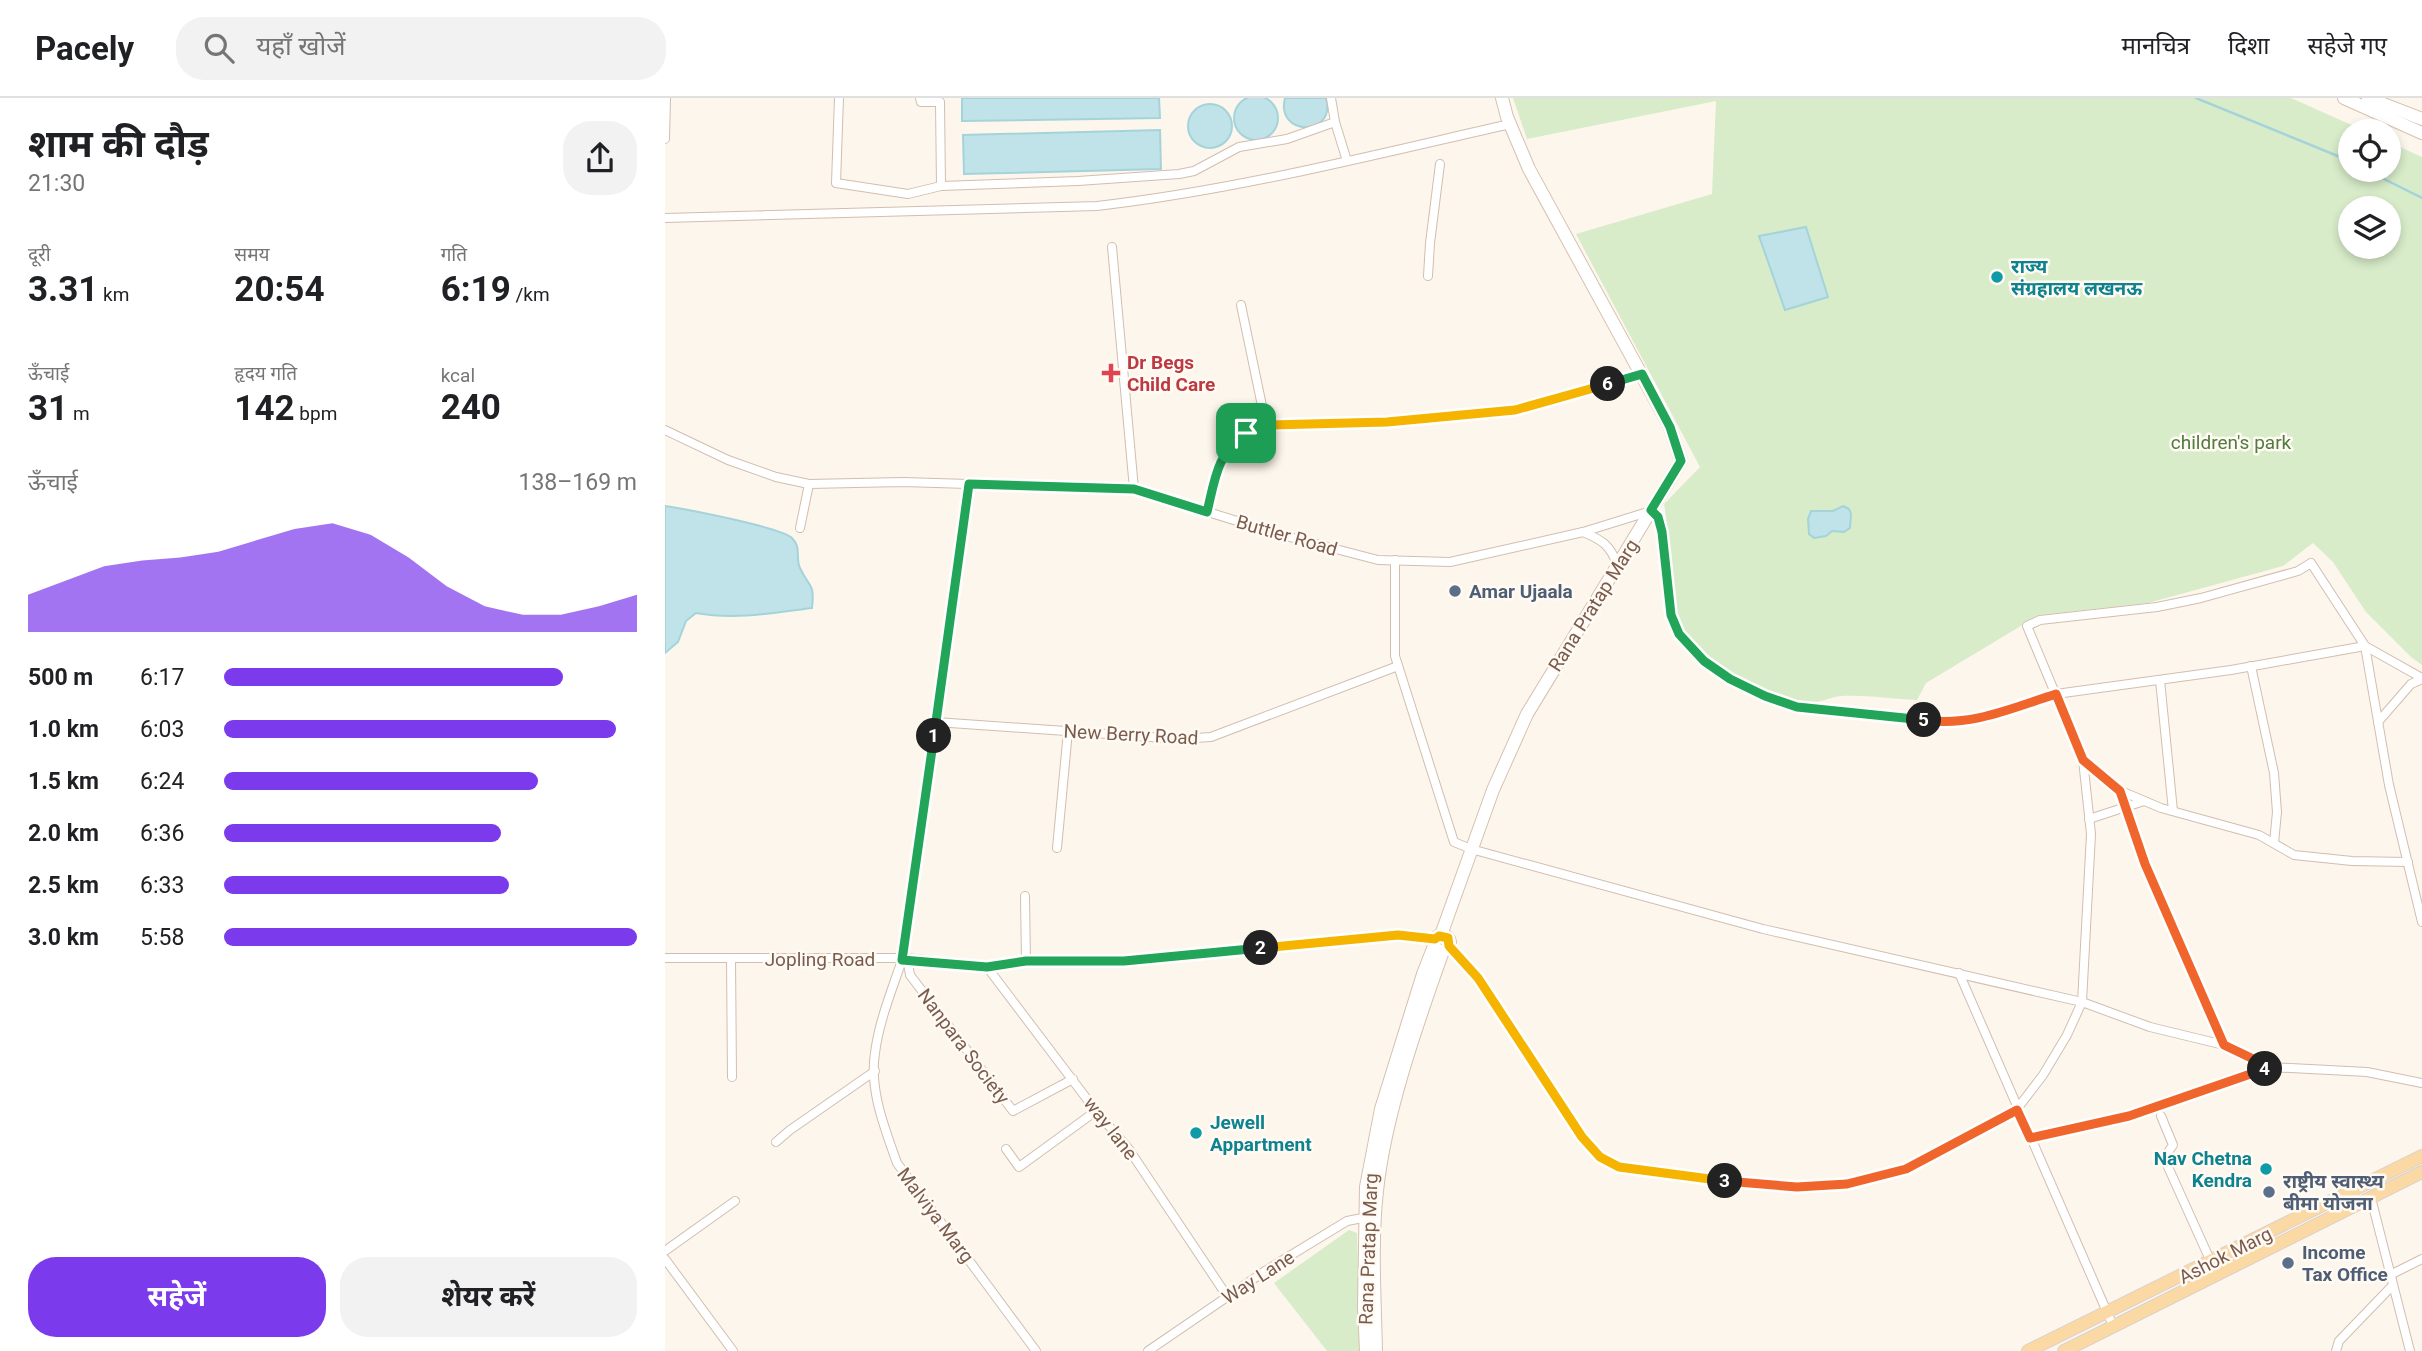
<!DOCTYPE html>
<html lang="hi">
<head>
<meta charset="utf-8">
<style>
  :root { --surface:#fff; --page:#f2f2f2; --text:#202124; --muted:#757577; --line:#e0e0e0; --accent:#7c3aed }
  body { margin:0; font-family:Roboto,"Noto Sans Devanagari",sans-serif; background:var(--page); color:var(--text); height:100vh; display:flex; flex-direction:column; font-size:26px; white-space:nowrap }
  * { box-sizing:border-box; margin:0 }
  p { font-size:23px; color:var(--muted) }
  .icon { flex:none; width:38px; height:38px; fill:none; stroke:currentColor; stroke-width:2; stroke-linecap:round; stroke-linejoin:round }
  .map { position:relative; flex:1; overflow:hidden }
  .side { display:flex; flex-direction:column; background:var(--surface); width:665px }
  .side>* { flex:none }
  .fabs { position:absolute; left:1673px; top:21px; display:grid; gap:14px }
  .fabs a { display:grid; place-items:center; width:63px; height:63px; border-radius:50%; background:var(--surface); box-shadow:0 4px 10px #0003; font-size:35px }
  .pin { position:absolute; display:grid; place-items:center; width:60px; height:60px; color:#fff; margin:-30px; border-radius:14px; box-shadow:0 4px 10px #0006 }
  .km { position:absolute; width:35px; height:35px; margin:-18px; border-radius:50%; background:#222; color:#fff; font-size:19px; line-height:35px; text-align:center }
  .round { display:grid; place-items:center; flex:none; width:74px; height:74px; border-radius:28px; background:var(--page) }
  .overview { display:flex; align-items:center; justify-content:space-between; height:119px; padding:0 28px }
  h1 { font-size:38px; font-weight:700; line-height:52px }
  .metrics { display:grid; grid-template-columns:repeat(3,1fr); gap:10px; height:119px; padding:7px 28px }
  .metrics div { display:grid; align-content:center }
  .metrics b { font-size:35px; font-weight:700 }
  .metrics small { font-size:19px; font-weight:400 }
  .metrics p { font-size:19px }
  .chart { height:196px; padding:14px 28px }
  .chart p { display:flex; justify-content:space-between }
  .chart svg { width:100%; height:126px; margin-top:7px; fill:var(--accent); opacity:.7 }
  .primary-button { display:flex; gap:14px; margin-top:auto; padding:14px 28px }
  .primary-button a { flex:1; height:80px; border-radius:28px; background:var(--accent); color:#fff; font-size:28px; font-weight:700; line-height:80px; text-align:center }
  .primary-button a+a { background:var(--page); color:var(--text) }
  ul { padding:0 28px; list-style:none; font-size:23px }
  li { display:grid; grid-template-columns:112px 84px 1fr; align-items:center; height:52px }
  li i { height:18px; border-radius:9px; background:var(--accent) }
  header { display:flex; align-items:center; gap:42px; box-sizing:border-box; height:98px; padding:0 35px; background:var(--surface); border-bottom:2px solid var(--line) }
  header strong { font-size:33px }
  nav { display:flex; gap:38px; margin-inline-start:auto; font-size:24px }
  .search { width:490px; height:63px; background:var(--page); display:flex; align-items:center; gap:18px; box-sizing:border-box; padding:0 24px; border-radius:28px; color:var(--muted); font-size:26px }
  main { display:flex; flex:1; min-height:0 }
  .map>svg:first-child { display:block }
  .park { fill:#d8ecc9; fill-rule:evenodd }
  .water { fill:#bfe3e8; stroke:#a5d3da; stroke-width:2 }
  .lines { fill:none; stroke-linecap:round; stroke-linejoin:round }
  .stream { stroke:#a5d3da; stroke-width:2.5 }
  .street-casing { stroke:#d1beb0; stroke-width:10 }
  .secondary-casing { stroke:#d6c0b0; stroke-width:14 }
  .primary-casing { stroke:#dad1cd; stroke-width:14 }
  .street { stroke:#fff; stroke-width:8 }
  .secondary { stroke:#fff; stroke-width:12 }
  .primary { stroke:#fbd9a5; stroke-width:12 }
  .split-1-casing { stroke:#fff; stroke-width:14 }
  .split-2-casing { stroke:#fff; stroke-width:14 }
  .split-3-casing { stroke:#fff; stroke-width:14 }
  .split-4-casing { stroke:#fff; stroke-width:14 }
  .split-5-casing { stroke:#fff; stroke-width:14 }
  .split-6-casing { stroke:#fff; stroke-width:14 }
  .split-7-casing { stroke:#fff; stroke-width:14 }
  .split-1 { stroke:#22a559; stroke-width:9 }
  .split-2 { stroke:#22a559; stroke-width:9 }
  .split-3 { stroke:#f5b400; stroke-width:9 }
  .split-4 { stroke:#f0652b; stroke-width:9 }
  .split-5 { stroke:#f0652b; stroke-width:9 }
  .split-6 { stroke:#22a559; stroke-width:9 }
  .split-7 { stroke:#f5b400; stroke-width:9 }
  .culture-dot { fill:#0f9aa8; stroke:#fffaf3; stroke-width:2.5 }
  .health-dot { fill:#e0444e; stroke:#fffaf3; stroke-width:2.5 }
  .service-dot { fill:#5c6f8a; stroke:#fffaf3; stroke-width:2.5 }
  .labels { text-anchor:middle; stroke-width:5; stroke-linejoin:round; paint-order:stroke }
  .culture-label { font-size:19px; font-weight:bold; fill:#0d838f; stroke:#fffaf3; text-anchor:start }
  .health-label { font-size:19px; font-weight:bold; fill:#be3a42; stroke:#fffaf3; text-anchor:start }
  .park-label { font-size:19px; fill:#537a41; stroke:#fffaf3 }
  .street-label { font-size:19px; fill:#7a5c4d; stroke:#fffaf3 }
  .service-label { font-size:19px; font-weight:bold; fill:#4e5e75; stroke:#fffaf3; text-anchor:start }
</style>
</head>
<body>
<header>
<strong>Pacely</strong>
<div class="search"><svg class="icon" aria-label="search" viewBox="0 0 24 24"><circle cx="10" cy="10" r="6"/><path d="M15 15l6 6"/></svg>यहाँ खोजें</div>
<nav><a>मानचित्र</a><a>दिशा</a><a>सहेजे गए</a></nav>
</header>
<main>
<section class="side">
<div class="overview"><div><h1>शाम की दौड़</h1><p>21:30</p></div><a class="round"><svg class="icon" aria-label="share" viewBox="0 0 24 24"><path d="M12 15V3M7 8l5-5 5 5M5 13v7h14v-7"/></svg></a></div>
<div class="metrics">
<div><p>दूरी</p><b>3.31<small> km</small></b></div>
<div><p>समय</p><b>20:54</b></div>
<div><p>गति</p><b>6:19<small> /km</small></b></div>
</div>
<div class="metrics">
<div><p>ऊँचाई</p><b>31<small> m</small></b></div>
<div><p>हृदय गति</p><b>142<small> bpm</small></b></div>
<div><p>kcal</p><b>240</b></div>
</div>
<div class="chart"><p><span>ऊँचाई</span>138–169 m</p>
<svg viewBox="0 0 160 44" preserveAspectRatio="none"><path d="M0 44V31L10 26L20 21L30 19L40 18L50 16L60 12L70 8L80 6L90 10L100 18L110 28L120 35L130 38L140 38L150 35L160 31V44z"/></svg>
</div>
<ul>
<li><b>500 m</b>6:17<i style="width:82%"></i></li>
<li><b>1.0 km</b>6:03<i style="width:95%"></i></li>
<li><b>1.5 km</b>6:24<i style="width:76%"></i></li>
<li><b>2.0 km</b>6:36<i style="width:67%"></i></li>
<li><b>2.5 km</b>6:33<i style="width:69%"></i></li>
<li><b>3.0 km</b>5:58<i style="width:100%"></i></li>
</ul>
<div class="primary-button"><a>सहेजें</a><a>शेयर करें</a></div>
</section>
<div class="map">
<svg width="1757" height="1253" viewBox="0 0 1757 1253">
  <rect width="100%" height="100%" fill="#fdf6ec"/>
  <g class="park">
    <path d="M848 0H1626L1700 33H1685V72H1724V44L1757 59V567L1746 559 1701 514 1668 464 1648 445 1618 468 1483 505 1374 517 1261 585 1252 602C1228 601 1202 597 1177 598 1167 598 1157 605 1146 604 1099 599 1034 569 1014 523 1000 492 1006 441 999 406L1035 369 911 136 1047 96 1051 3 862 41ZM1685 110H1724V149H1685Z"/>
    <path d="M684 1132 692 1135 695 1253H662L609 1185Z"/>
  </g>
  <g class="water">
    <circle cx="591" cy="20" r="22"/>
    <path d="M297 0H494L495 20 297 23Z"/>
    <path d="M620 0H661C672 39 610 39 620 0Z"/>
    <circle cx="545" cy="28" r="22"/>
    <path d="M495 32 496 71 299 76 298 37Z"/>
    <path d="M1141 129 1163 199 1120 212 1094 138Z"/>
    <path d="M0 408C20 411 115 429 127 440 137 450 130 460 135 470 144 490 150 484 147 510 108 515 70 522 31 515L21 523 13 544 0 555Z"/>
    <path d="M1178 408 1184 411 1186 416 1185 430 1179 434 1167 433 1161 438 1149 440 1144 436 1143 421 1146 413H1168Z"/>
  </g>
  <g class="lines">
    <g class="stream">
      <path d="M1531 0 1685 63"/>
      <path d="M1701 72 1757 100"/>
    </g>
    <defs>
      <g id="street">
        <path d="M174 0 171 85 243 96 276 88 413 83 514 76 529 73 574 49 622 41 670 24 682 63"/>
        <path d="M255 0 256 4H275L276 88"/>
        <path d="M666 0 670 24"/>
        <path d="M0 41 1 0"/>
        <path d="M0 120 432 108C571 92 708 57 845 26"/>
        <path d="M447 149 469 391"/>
        <path d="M763 178 765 145 775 66"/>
        <path d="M576 207 601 327"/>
        <path d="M0 332 63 362 111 379 144 386 238 384 469 391 617 437 713 462 785 464 918 434 986 413 993 419 997 434 1006 517 1014 536 1039 563 1065 581 1100 598 1132 609 1204 615 1281 625 1309 622 1391 596 1566 572 1700 548 1724 687 1757 824"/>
        <path d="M304 386 237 862C227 892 214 923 210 955 204 992 220 1031 232 1065L371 1253"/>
        <path d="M542 414 558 356 568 344 581 335 601 327 722 324 850 312 977 276"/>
        <path d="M135 430 144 386"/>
        <path d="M918 434C937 442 945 447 952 466"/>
        <path d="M730 462V558L789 744 806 751 1098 831 1417 904 1485 929 1559 947 1605 969 1702 974 1757 985"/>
        <path d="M1586 568 1609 675 1612 714 1609 745"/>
        <path d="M1495 582 1508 713"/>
        <path d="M271 624 514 641 546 639 733 568"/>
        <path d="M1713 624 1746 586 1757 581"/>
        <path d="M1418 662 1456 693 1496 710 1594 737 1629 757 1687 763 1743 764"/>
        <path d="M1456 693 1480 766 1559 947"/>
        <path d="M1424 721 1479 703"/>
        <path d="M392 750 403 633"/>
        <path d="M360 798 361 864"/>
        <path d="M784 848 813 880 917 1039 935 1059 954 1069 1061 1083 1132 1089 1182 1086 1241 1071 1352 1011 1378 977 1402 937 1417 904 1426 736 1418 662 1362 528 1375 522 1492 509 1536 500 1633 473 1646 465 1700 548 1757 580"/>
        <path d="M0 860H242L322 869 361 864 459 863 733 837 770 841"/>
        <path d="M66 860 67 979"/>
        <path d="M242 860 245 877 348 1013 408 981"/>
        <path d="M322 869 431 1013 463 1050 562 1198"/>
        <path d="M1294 875 1449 1230"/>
        <path d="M1496 1018 1508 1047 1499 1060 1546 1164"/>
        <path d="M1365 1040 1463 1018 1605 969"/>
        <path d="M111 1044 125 1032 210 973"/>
        <path d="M341 1051 354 1069 431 1013"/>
        <path d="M1706 1100 1745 1253"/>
        <path d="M0 1153 70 1103"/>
        <path d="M0 1161 68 1253"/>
        <path d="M1725 1177 1757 1161"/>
        <path d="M483 1253 600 1173 682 1123 703 1119"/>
        <path d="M1671 1253 1674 1243 1728 1187"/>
      </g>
      <g id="secondary">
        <path d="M1679 0 1757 35"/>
        <path d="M1703 0 1757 21"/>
        <path d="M776 837 828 692 862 616 1016 363 1005 329 864 71 842 19 837 0"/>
        <circle cx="777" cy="845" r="8"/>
        <path d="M701 1253 699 1209 701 1089 716 1011 758 876 769 848"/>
        <path d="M711 1253C710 1200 706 1146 712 1093 720 1017 752 926 778 853"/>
      </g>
      <g id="primary">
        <path d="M1363 1253 1757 1058"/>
        <path d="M1399 1253 1757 1074"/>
      </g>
    </defs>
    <use href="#street" class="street-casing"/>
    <use href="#secondary" class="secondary-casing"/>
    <use href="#primary" class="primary-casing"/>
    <use href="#street" class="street"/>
    <use href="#secondary" class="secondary"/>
    <use href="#primary" class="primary"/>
  </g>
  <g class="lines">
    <defs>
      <path id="split-1" d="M269 638 304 386 469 391 542 414C550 381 552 355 581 335"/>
      <path id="split-2" d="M269 638 237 862 322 869 361 863H459L596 850"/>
      <path id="split-3" d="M596 850 733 837 770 841 774 838 783 840 784 848 813 880 917 1039 935 1059 954 1069 1060 1083"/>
      <path id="split-4" d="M1060 1083 1132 1089 1182 1086 1241 1071 1352 1012 1365 1040 1464 1018 1600 971"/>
      <path id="split-5" d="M1259 622C1306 629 1347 610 1391 596L1418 662 1455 693 1480 766 1559 947 1605 969 1600 971"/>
      <path id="split-6" d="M943 286 977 276 1005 329 1016 363 986 412 993 419 997 434 1006 517 1014 536 1039 563 1065 581 1100 598 1132 609 1259 622"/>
      <path id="split-7" d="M581 335 601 327 722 324 850 312 943 286"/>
    </defs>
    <use href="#split-1" class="split-1-casing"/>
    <use href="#split-2" class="split-2-casing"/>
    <use href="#split-3" class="split-3-casing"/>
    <use href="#split-4" class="split-4-casing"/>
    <use href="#split-5" class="split-5-casing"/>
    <use href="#split-6" class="split-6-casing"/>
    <use href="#split-7" class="split-7-casing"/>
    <use href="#split-1" class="split-1"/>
    <use href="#split-2" class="split-2"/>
    <use href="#split-3" class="split-3"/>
    <use href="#split-4" class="split-4"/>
    <use href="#split-5" class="split-5"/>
    <use href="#split-6" class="split-6"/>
    <use href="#split-7" class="split-7"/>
  </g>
  <g class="culture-dot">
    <circle cx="1332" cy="179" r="7"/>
    <circle cx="531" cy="1035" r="7"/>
    <circle cx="1601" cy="1071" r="7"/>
  </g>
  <path class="health-dot" d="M442.5 264.5h7v7h7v7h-7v7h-7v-7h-7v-7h7z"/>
  <g class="service-dot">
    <circle cx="790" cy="493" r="7"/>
    <circle cx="1604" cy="1094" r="7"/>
    <circle cx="1623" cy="1165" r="7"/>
  </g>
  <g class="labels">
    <g class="culture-label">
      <text x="1346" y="175">राज्य<tspan x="1346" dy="22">संग्रहालय लखनऊ</tspan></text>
      <text x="545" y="1031">Jewell<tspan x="545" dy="22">Appartment</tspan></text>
      <text x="1587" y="1067" text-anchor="end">Nav Chetna<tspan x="1587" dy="22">Kendra</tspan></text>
    </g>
    <g class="health-label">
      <text x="462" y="271">Dr Begs<tspan x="462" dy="22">Child Care</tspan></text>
    </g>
    <g class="park-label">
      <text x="1566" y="351">children's park</text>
    </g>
    <g class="street-label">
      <text transform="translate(622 437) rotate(16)" y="7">Buttler Road</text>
      <text transform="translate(928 507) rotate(-58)" y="7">Rana Pratap Marg</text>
      <text transform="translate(466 636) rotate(3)" y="7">New Berry Road</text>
      <text x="155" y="868">Jopling Road</text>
      <text transform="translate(299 948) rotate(53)" y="7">Nanpara Society</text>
      <text transform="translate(446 1030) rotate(52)" y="7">way lane</text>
      <text transform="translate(271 1117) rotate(53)" y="7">Malviya Marg</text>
      <text transform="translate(703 1151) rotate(-88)" y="7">Rana Pratap Marg</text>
      <text transform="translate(1560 1157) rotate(-27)" y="7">Ashok Marg</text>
      <text transform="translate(593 1179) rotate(-33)" y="7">Way Lane</text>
    </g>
    <g class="service-label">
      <text x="804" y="500">Amar Ujaala</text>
      <text x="1618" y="1090">राष्ट्रीय स्वास्थ्य<tspan x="1618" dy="22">बीमा योजना</tspan></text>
      <text x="1637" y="1161">Income<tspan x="1637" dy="22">Tax Office</tspan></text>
    </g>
  </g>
</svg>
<div class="fabs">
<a><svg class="icon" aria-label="locate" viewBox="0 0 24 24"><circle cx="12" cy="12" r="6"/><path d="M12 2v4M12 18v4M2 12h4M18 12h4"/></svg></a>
<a><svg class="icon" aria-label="layers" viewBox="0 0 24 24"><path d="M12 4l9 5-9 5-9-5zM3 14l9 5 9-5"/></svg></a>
</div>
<div class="pin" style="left:581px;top:335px;background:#1e9e55"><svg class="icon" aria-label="arrive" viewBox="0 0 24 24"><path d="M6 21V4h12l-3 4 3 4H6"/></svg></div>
<b class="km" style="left:269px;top:638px">1</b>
<b class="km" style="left:596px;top:850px">2</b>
<b class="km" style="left:1060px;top:1083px">3</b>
<b class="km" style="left:1600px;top:971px">4</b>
<b class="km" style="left:1259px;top:622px">5</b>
<b class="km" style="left:943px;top:286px">6</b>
</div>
</main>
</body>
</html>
